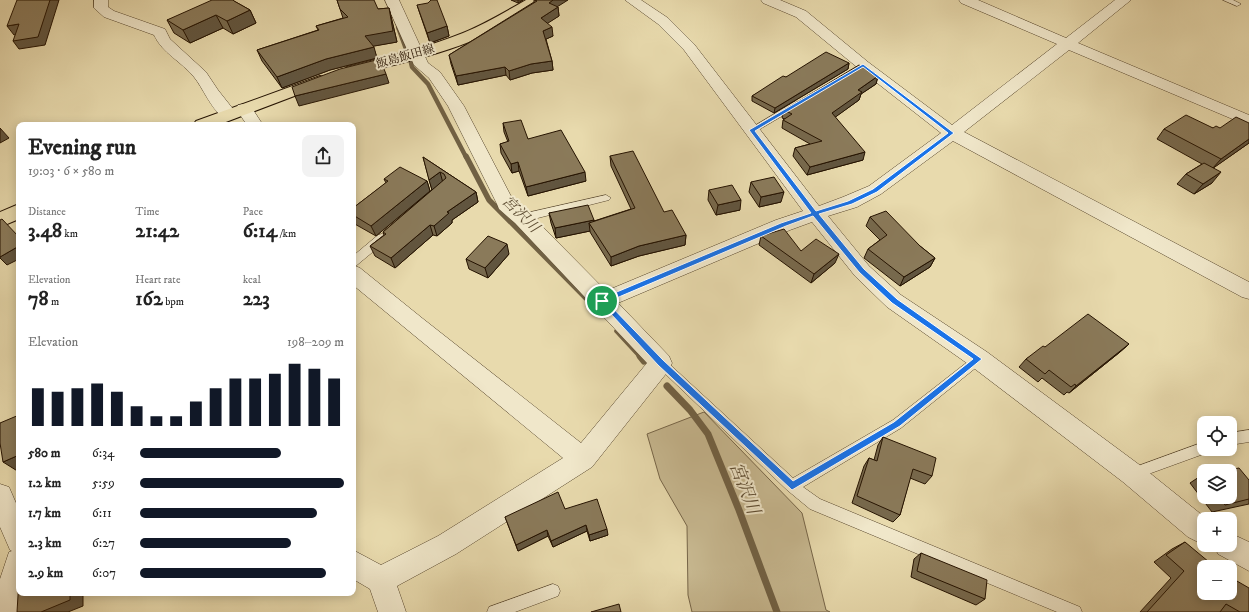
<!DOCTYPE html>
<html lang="en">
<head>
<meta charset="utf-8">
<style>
  :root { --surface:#fff; --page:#f2f2f2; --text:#222; --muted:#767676; --accent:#111827 }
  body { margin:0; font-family:"IM FELL DW Pica","Noto Serif JP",serif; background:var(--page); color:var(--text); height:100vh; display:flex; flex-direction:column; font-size:15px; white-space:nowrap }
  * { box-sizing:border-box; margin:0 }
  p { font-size:13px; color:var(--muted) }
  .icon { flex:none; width:22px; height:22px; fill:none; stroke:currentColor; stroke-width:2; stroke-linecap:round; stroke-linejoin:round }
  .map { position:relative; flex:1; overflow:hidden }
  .details { position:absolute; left:16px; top:122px; width:340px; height:474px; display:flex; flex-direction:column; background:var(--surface); border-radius:8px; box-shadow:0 2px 10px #0003 }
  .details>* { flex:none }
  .buttons { position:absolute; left:1197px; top:416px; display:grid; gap:8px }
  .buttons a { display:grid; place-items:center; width:40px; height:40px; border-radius:8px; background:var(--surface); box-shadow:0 2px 10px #0003; font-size:20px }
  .pin { position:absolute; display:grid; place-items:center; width:34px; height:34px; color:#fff; margin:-17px; border:2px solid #fff; border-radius:50%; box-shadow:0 1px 4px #0007 }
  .round { display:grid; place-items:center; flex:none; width:42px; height:42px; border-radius:8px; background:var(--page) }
  .summary { display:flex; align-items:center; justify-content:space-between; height:68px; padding:0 12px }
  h1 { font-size:22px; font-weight:700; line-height:30px }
  .figures { display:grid; grid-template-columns:repeat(3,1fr); gap:6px; height:68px; padding:4px 12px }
  .figures div { display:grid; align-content:center }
  .figures b { font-size:20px; font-weight:700 }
  .figures small { font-size:11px; font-weight:400 }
  .figures p { font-size:11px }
  .chart { height:112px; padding:8px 12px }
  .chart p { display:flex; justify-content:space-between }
  .chart svg { width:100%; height:72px; margin-top:4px; stroke:var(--accent); stroke-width:6 }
  ul { padding:0 12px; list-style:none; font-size:13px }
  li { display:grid; grid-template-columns:64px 48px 1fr; align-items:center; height:30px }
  li i { height:10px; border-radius:5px; background:var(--accent) }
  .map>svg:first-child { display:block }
  .green { fill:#c7b890; stroke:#766548 }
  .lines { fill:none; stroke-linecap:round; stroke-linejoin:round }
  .stream-far2 { stroke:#716144; stroke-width:4.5 }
  .stream-far1 { stroke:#716144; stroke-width:5.5 }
  .stream { stroke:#716144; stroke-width:7 }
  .service-casing { stroke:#55442b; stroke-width:1 }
  .minor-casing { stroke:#55442b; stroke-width:1 }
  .primary-casing { stroke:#241200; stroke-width:2 }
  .service { fill:#f0e7ca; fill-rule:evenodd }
  .minor { fill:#f0e7ca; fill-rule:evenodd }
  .primary { fill:#e8daad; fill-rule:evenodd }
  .wall { fill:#77694d; stroke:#241200 }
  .shaded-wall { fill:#61553f; stroke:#241200 }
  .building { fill:#8a7a5a; stroke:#241200 }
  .route { fill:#1a73e8; stroke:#fff; fill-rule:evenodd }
  .labels { text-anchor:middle; stroke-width:4; stroke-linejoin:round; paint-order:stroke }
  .far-street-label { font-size:12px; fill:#241200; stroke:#f0e7ca }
  .water-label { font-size:15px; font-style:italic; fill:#5e4d33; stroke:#f0e7ca }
  .near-water-label { font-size:18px; font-style:italic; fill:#5e4d33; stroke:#f0e7ca }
</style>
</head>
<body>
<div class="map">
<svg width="1249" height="612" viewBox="0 0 1249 612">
  <rect width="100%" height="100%" fill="#e8daad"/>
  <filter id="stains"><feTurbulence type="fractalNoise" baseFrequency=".005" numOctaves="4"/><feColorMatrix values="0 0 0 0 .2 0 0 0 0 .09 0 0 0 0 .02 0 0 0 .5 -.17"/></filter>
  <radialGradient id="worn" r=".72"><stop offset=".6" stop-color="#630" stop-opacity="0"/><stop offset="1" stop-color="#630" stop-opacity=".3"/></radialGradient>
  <path class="green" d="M704 412 802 513 826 610 830 612H692L688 595 687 526 660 479 647 434Z"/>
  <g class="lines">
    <g class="stream-far2">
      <path d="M398 27 406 49"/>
      <path d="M411 63 412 67 428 84 466 157"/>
    </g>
    <g class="stream-far1">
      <path d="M466 156 489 200 586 298"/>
      <path d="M617 331 641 357"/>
    </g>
    <g class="stream">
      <path d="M640 356 644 361"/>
      <path d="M667 386 690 410 708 434 739 510 777 612"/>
    </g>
    <defs>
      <g id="service">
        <path d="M1223 0H1233L1241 4 1237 6Z"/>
        <path d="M796 101 800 104 799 106 755 132H749L748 130Z"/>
        <path d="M606 195 611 198 609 200 522 222 517 218 522 214Z"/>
        <path d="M382 234 386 235 387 238 386 241 357 265 353 266V256L378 235Z"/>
        <path d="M979 354 983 356 985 359 983 362 901 428 803 487 820 499 1080 607 1082 612H1057L810 509 787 490 657 366 655 363 657 360 661 358 665 360 793 478 893 420 975 356Z"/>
        <path d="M1249 430V442L1230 445V433Z"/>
        <path d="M1204 442V449H1210L1209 452 1132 480 1127 478 1125 474 1127 470Z"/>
        <path d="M553 584 558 586 560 591 558 596 515 612H487L489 607Z"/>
      </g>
      <g id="minor">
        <path d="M94 0H108V7L114 11 165 29 170 39 206 72 218 90 237 114 235 118C231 119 227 120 223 117 211 109 203 88 194 77 182 62 162 53 154 35L104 17 94 8Z"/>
        <path d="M385 0H399L428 63 440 72 464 106 513 200 529 213 606 291 776 220 803 211 684 50 658 24 625 0H641L668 18 694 44 819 206 843 197 869 186 941 133 858 68 796 17 763 3 761 0H780L806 11 868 62 952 125 1057 44 961 3 959 0H978L1066 38 1115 0H1131L1078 43 1249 115V126L1069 50 964 132 1249 282V299L1242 297 953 141 881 194 857 207 828 216 869 266 901 295 987 352 1141 466 1207 519H1204V545L1188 537 1123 482 971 366 887 307 855 276 812 222 790 230 618 303 669 356 672 363 669 370 592 467 456 554 397 586 406 612H378L370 589 353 579V550L381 565 438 536 563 458 353 285V265L360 268 422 318 581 443 647 363 515 223 499 209 497 204 448 106 429 78 414 65Z"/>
        <path d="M244 104 250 105 263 125H247L236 109 238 105Z"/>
        <path d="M0 484 9 487 19 510V593H24L18 612H0V579L9 552 12 551 10 550 0 527Z"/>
        <path d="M1230 533 1249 542V571L1218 554 1214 545H1230Z"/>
      </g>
      <g id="primary">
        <path d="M526 0H543L541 3C519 16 497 30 474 40 435 56 393 65 353 75L347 73 345 70 347 67C386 57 426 48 463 33 485 24 505 12 526 0Z"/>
        <path d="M320 76 326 78 328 81 326 84 218 125H193L196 121Z"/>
        <path d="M19 204V219L0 227V212Z"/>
      </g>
    </defs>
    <use href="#service" class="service-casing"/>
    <use href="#minor" class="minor-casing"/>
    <use href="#primary" class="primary-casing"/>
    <use href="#service" class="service"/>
    <use href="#minor" class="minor"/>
    <use href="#primary" class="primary"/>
  </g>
  <g class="wall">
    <path d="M337 0 378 9 389 8 397 42 373 46 377 58 330 70 282 88 262 61 257 50 318 30 316 26 343 18Z"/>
    <path d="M511 0H523L518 3Z"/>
    <path d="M534 0 558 7 559 16 547 23 553 36 546 39 552 61 553 70 532 73 510 80 506 75 458 85 451 64 449 55 534 2Z"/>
    <path d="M234 1 250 10 256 23 233 34 223 28 190 43 174 33 167 20Z"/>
    <path d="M417 5 447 26 449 36 430 43 420 14Z"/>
    <path d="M849 63 848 69 774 113 752 101V96L786 77Z"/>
    <path d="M878 76 876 84 861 94 859 100 835 117 863 160 807 175 793 156 795 148 810 144 782 128 783 120 785 119 782 118 784 110Z"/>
    <path d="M503 123 528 139 586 181 528 196 519 171 512 173 501 153 500 144 508 142 504 132Z"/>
    <path d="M1213 128 1249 143 1213 168 1212 183 1194 194 1177 184 1186 174 1202 164 1157 139 1164 129Z"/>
    <path d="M610 156 686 235 685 245 639 256 611 266 590 232V231L556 238 551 223 549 213 594 220V221L631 209 611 166Z"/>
    <path d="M423 157 476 192 478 202 452 220V223L437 236 433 235 395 268 375 256 370 246 384 235 383 232 434 188 432 190Z"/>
    <path d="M384 179 427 181 430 191 376 236 353 223V208L386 183Z"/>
    <path d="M751 182 781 202 759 207 749 192Z"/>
    <path d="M709 190 740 210 716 215 708 200Z"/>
    <path d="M870 217 920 246 935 258 930 267 900 286 864 258 868 249 880 240 866 226Z"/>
    <path d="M761 236 801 251 835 263 811 283 759 245Z"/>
    <path d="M509 254 488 278 469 269 466 259Z"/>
    <path d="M1129 344 1120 352 1069 393 1067 392 1064 395 1042 378 1038 382 1019 367 1026 359 1045 347Z"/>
    <path d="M883 437 932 476 925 484 910 478 900 515 893 522 852 503 864 466 869 458 874 460 878 445Z"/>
    <path d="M1202 475H1204V497H1230L1249 480V504L1212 512 1190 483Z"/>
    <path d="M565 509 608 535 590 541 587 531 553 547 548 536 518 551 505 517Z"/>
    <path d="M1185 542 1204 567 1249 612H1140L1171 578 1154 562 1172 549Z"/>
    <path d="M921 553 985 599 976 605 911 577 914 559Z"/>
  </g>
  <g class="shaded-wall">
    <path d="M50 0H59L45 45 19 49 13 41Z"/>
    <path d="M518 0H523L518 3Z"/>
    <path d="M553 0H568L549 12V3Z"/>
    <path d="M558 7 559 16 542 27 541 18Z"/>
    <path d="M389 8 397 42 369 47 365 36Z"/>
    <path d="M250 10 256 23 233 34 227 21Z"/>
    <path d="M216 15 223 28 190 43 183 30Z"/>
    <path d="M19 24 25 33 14 35 7 26Z"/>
    <path d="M447 26 449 36 430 43 427 33Z"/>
    <path d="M552 27 553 36 544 40 543 31Z"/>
    <path d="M374 47 377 58 330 70 282 88 277 77 326 59Z"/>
    <path d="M552 61 553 70 532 73 510 80 509 71 531 64Z"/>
    <path d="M849 63 848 69 774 113 775 108Z"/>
    <path d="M505 67 506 75 458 85 456 76Z"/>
    <path d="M386 74 389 83 299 106 295 96Z"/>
    <path d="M878 76 876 84 861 94 859 100 830 121 832 113 858 90Z"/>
    <path d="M0 128 9 138 0 143Z"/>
    <path d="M1249 139V143L1212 169 1221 159Z"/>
    <path d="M865 152 863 160 807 175 810 167Z"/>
    <path d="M518 162 519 171 512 173 511 164Z"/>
    <path d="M440 172 443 183 432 190 429 180Z"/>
    <path d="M585 172 586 181 528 196 526 187Z"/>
    <path d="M1221 172 1212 183 1194 194 1203 184Z"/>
    <path d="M427 181 430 191 376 236 371 226Z"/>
    <path d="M476 192 478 202 452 220V223L437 236 434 226 447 212Z"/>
    <path d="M784 192 781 202 759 207 761 197Z"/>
    <path d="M741 200 740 210 716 215 718 205Z"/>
    <path d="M594 220V230L589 223 590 231 556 238 555 228Z"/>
    <path d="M430 225 433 235 395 268 391 258Z"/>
    <path d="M686 235 685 245 639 256 611 266V257L639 246Z"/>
    <path d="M507 244 509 254 488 278 485 268Z"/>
    <path d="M19 246V259L7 265 0 258V257Z"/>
    <path d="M839 254 835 263 811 283 814 274Z"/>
    <path d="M935 258 930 267 900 286 904 277Z"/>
    <path d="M1129 344 1120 352 1069 393 1076 386Z"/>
    <path d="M19 455V472L3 462Z"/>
    <path d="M586 525 587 531 553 547 551 541Z"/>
    <path d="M607 529 608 535 590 541 589 535Z"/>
    <path d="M547 530 548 536 518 551 516 545Z"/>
    <path d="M70 593H83V606L68 612H41Z"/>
  </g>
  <g class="building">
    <path d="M17 0H50L38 37 13 41 19 24 7 26Z"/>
    <path d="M212 0H233L234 1 250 10 227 21 216 15 183 30 167 20Z"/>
    <path d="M337 0H374L378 9 389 8 393 31 365 36 374 47 326 59 277 77 257 50 319 30 316 26 348 17 340 9Z"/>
    <path d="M431 0H437L447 26 427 33 417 5 428 3Z"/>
    <path d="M535 0H553L549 3 558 7 541 18 552 27 543 31 552 61 531 64 509 71 505 67 456 76 449 55 537 1Z"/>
    <path d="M826 52 849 63 775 108 752 96 783 76 786 77Z"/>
    <path d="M380 59 386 74 295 96 292 87 340 69Z"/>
    <path d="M859 65 873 72 878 76 858 90 862 92 832 113 865 152 810 167 795 148 822 141 783 120 792 114 784 110Z"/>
    <path d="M1186 115 1213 128 1216 126 1220 128 1236 117 1249 123V139L1221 159 1164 129Z"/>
    <path d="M521 120 528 139 561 130 585 172 526 187 518 162 511 164 500 144 509 141 503 123Z"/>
    <path d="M633 151 664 212 672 210 686 235 639 246 611 257 589 223 635 208 610 156Z"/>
    <path d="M423 157 476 192 447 212 449 213 434 226 430 225 391 258 370 246 386 234 383 232 446 178 444 174 440 172 429 180Z"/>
    <path d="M1204 163 1221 172 1203 184 1186 174Z"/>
    <path d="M400 167 427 181 371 226 353 215V208L388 181 384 179Z"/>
    <path d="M774 177 784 192 761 197 751 182Z"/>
    <path d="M732 185 741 200 718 205 709 190Z"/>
    <path d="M588 205 594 220 555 228 549 213Z"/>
    <path d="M886 211 920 246 935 258 904 277 868 249 887 235 870 217Z"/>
    <path d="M2 219 19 237V246L0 257V220Z"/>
    <path d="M784 229 801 251 816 239 839 254 814 274 761 236Z"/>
    <path d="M488 236 507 244 485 268 466 259Z"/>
    <path d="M1088 314 1129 344 1076 386 1075 384 1071 387 1049 370 1045 374 1026 359 1043 346 1045 347Z"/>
    <path d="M19 415V455L3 462 0 443V423Z"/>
    <path d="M883 437 936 458 932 476 913 469 900 515 857 496 869 458 877 461Z"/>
    <path d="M1239 468 1249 480V499L1225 505 1219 497H1230V471H1223Z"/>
    <path d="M558 492 565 509 597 499 607 529 589 535 586 525 551 541 547 530 516 545 505 517Z"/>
    <path d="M1185 542 1215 567H1204V593H1230V577L1249 588V612H1240L1226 604 1220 612H1147L1184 571 1166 555Z"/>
    <path d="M921 553 987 580 985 599 917 571Z"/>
    <path d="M19 579V593H70V600L41 612H17Z"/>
    <path d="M619 604 621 612H591Z"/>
  </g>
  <path class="route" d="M863 64 954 133 877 192 852 204 819 214 864 269 897 299 982 359 900 426 792 490 658 365 599 301 600 299 781 223 811 213 749 130ZM863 67 948 133 873 189 848 201 816 211 755 131ZM813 216 859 272 892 303 973 359 894 422 793 481 663 360 607 302 786 226Z"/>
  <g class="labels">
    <g class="far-street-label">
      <text transform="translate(405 56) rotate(-16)" y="4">飯島飯田線</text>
    </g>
    <g class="water-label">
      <text transform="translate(521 214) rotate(45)" y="5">宮沢川</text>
    </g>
    <g class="near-water-label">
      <text transform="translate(745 488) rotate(69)" y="6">宮沢川</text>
    </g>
  </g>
  <rect width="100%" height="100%" filter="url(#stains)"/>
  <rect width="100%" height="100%" fill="url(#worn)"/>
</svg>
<div class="buttons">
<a><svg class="icon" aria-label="locate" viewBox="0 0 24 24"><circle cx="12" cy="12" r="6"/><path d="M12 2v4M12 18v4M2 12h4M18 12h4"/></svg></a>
<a><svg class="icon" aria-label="layers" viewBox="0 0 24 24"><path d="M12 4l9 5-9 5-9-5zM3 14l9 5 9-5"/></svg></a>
<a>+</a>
<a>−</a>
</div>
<div class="pin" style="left:602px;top:301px;background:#1e9e55"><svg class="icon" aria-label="arrive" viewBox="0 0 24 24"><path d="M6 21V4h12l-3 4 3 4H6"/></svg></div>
<section class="details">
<div class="summary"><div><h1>Evening run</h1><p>19:03 · 6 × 580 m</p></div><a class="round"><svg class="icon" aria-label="share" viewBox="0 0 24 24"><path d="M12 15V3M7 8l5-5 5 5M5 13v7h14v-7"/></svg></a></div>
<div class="figures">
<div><p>Distance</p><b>3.48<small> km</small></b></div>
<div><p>Time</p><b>21:42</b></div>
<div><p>Pace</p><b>6:14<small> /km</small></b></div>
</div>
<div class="figures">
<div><p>Elevation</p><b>78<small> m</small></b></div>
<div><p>Heart rate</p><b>162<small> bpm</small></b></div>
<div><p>kcal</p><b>223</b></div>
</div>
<div class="chart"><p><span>Elevation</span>198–209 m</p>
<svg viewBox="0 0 160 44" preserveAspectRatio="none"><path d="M5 44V21M15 44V23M25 44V21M35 44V18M45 44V23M55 44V32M65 44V38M75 44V38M85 44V29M95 44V21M105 44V15M115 44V15M125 44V12M135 44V6M145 44V9M155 44V15"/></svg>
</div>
<ul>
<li><b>580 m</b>6:34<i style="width:69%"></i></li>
<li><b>1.2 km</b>5:59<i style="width:100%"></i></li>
<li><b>1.7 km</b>6:11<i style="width:87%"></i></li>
<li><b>2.3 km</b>6:27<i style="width:74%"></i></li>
<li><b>2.9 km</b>6:07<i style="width:91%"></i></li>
</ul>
</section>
</div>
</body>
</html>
